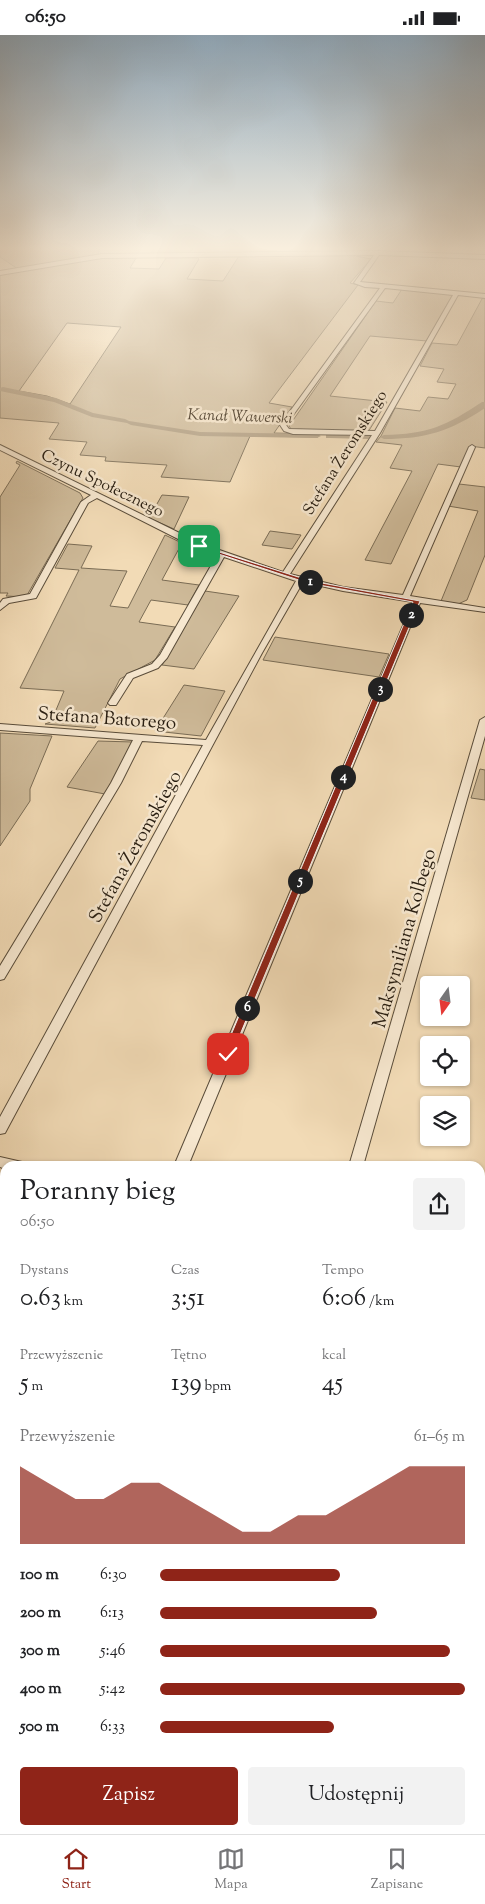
<!DOCTYPE html>
<html lang="pl">
<head>
<meta charset="utf-8">
<style>
  :root { --surface:#fff; --page:#f2f2f2; --text:#202124; --muted:#757577; --line:#e0e0e0; --accent:#8f2418 }
  body { margin:0; font-family:"Sorts Mill Goudy",serif; background:var(--page); color:var(--text); height:100vh; display:flex; flex-direction:column; font-size:19px; white-space:nowrap }
  * { box-sizing:border-box; margin:0 }
  p { font-size:16px; color:var(--muted) }
  .icon { flex:none; width:28px; height:28px; fill:none; stroke:currentColor; stroke-width:2; stroke-linecap:round; stroke-linejoin:round }
  .map { position:relative; flex:1; overflow:hidden }
  .drawer { position:absolute; left:0px; top:1126px; width:485px; height:674px; display:flex; flex-direction:column; background:var(--surface); border-radius:15px 15px 0 0; box-shadow:0 1px 4px #0004 }
  .drawer>* { flex:none }
  .needle { width:32px; rotate:194deg }
  .tools { position:absolute; left:420px; top:941px; display:grid; gap:10px }
  .tools a { display:grid; place-items:center; width:50px; height:50px; border-radius:5px; background:var(--surface); box-shadow:0 1px 4px #0004; font-size:25px }
  .pin { position:absolute; display:grid; place-items:center; width:42px; height:42px; color:#fff; margin:-21px; border-radius:10px; box-shadow:0 2px 8px #0006 }
  .km { position:absolute; width:25px; height:25px; margin:-12px; border-radius:50%; background:#222; color:#fff; font-size:14px; line-height:25px; text-align:center }
  .round { display:grid; place-items:center; flex:none; width:52px; height:52px; border-radius:5px; background:var(--page) }
  .overview { display:flex; align-items:center; justify-content:space-between; height:85px; padding:0 20px }
  h1 { font-size:28px; font-weight:600; line-height:38px }
  .stats { display:grid; grid-template-columns:repeat(3,1fr); gap:8px; height:85px; padding:5px 20px }
  .stats div { display:grid; align-content:center }
  .stats b { font-size:25px; font-weight:600 }
  .stats small { font-size:14px; font-weight:400 }
  .stats p { font-size:14px }
  .chart { height:140px; padding:10px 20px }
  .chart p { display:flex; justify-content:space-between }
  .chart svg { width:100%; height:90px; margin-top:5px; fill:var(--accent); opacity:.7 }
  .action { display:flex; gap:10px; margin-top:auto; padding:10px 20px }
  .action a { flex:1; height:58px; border-radius:5px; background:var(--accent); color:#fff; font-size:20px; font-weight:600; line-height:58px; text-align:center }
  .action a+a { background:var(--page); color:var(--text) }
  ul { padding:0 20px; list-style:none; font-size:16px }
  li { display:grid; grid-template-columns:80px 60px 1fr; align-items:center; height:38px }
  li i { height:12px; border-radius:6px; background:var(--accent) }
  .status { display:flex; justify-content:space-between; align-items:center; height:35px; padding:0 25px; background:var(--surface); direction:ltr }
  .status svg { height:14px; fill:currentColor }
  .tabs { display:flex; justify-content:space-around; align-items:center; height:70px; border-top:1px solid var(--line); background:var(--surface); font-size:14px; color:var(--muted) }
  .tabs a { display:grid; justify-items:center; gap:2px }
  .tabs .selected { color:var(--accent) }
  .map>svg:first-child { display:block }
  .green { fill:#cfbb9a; stroke:#7a6c55; fill-rule:evenodd }
  .lines { fill:none; stroke-linecap:round; stroke-linejoin:round }
  .canal { fill:#ad9a7e; fill-rule:evenodd }
  .street-casing { stroke:#594c3a; stroke-width:2 }
  .street { fill:#f7e8d0; fill-rule:evenodd }
  .route { fill:#8f2418; stroke:#fff }
  .labels { text-anchor:middle; stroke-width:5; stroke-linejoin:round; paint-order:stroke }
  .far-water-label { font-size:16px; font-style:italic; fill:#5c4e3c; stroke:#f7e8d0 }
  .far-street-label { font-size:16px; fill:#261c10; stroke:#f7e8d0 }
  .street-label { font-size:19px; fill:#261c10; stroke:#f7e8d0 }
</style>
</head>
<body>
<div class="status"><b>06:50</b><svg viewBox="0 0 49 12"><path d="M0 12V9h3v3zM5 12V6h3v6zM10 12V3h3v9zM15 12V0h3v12zM26 1h20v11H26zM47 4h2v5h-2z"/></svg></div>
<div class="map">
<svg width="485" height="1799" viewBox="0 0 485 1799">
  <rect width="100%" height="100%" fill="#f2dbb6"/>
  <filter id="stains"><feTurbulence type="fractalNoise" baseFrequency=".004" numOctaves="4"/><feColorMatrix values="0 0 0 0 .2 0 0 0 0 .09 0 0 0 0 .02 0 0 0 .5 -.17"/></filter>
  <radialGradient id="worn" r=".72"><stop offset=".6" stop-color="#630" stop-opacity="0"/><stop offset="1" stop-color="#630" stop-opacity=".3"/></radialGradient>
  <g class="green">
    <path d="M0 212H100L98 220 18 234 0 222Z"/>
    <path d="M157 212H195L186 221H147Z"/>
    <path d="M355 220 356 221 371 224 350 248 358 250 269 368 292 372 274 398 319 399 318 402 250 401 230 447 161 442 167 430 105 426 106 422 80 420 87 407 49 404 59 388 0 383V239L97 223H136L130 233 159 234 166 223H198L199 224 187 244 223 246 239 221ZM67 288 121 292 70 369 47 361 19 356Z"/>
    <path d="M402 254 453 259 427 306 370 301 330 361 387 367 368 397 291 394 289 391 376 266 393 268Z"/>
    <path d="M483 262H485V413L470 411 461 432 438 429 391 529 365 525 412 436 390 433 402 410 376 407 381 401 395 373 420 376 428 362 448 364 456 349 437 347 444 334 420 331 432 308 457 310Z"/>
    <path d="M17 426 80 458 83 463 26 562 6 561 8 558H0V462L20 430 16 428Z"/>
    <path d="M459 449 485 452V520L467 565 458 569 441 566 478 476 448 471Z"/>
    <path d="M162 460 189 462 174 494 149 483Z"/>
    <path d="M270 496 301 500 292 514 262 510Z"/>
    <path d="M165 500 182 508 162 545 199 550 188 570 151 565 139 587 175 592 155 625 120 644 95 693 45 689 51 687 64 656 20 653 79 535 55 533 68 509 92 511 81 533 127 536 110 571 128 573Z"/>
    <path d="M205 556 239 561 194 634 162 630Z"/>
    <path d="M275 602 389 619 379 642 263 625Z"/>
    <path d="M184 650 225 656 201 701 155 696Z"/>
    <path d="M0 698 52 701 30 754V766L0 811Z"/>
    <path d="M98 706 133 707 105 759 67 752Z"/>
    <path d="M480 734 485 735V765L471 763Z"/>
    <path d="M480 1198 485 1200V1353L480 1352Z"/>
    <path d="M480 1541 485 1542V1799H221V1795H480Z"/>
  </g>
  <g class="lines">
    <g class="canal">
      <path d="M3 352 56 363 93 378 125 384 129 386 200 397 317 399 321 401 317 403 200 401 131 390 127 388 92 382 54 367 0 356V353Z"/>
      <path d="M482 367H485V373C450 396 426 404 384 404L380 402 384 400C428 399 446 391 482 367Z"/>
      <path d="M326 399 370 400 374 402 370 404 329 403H326Z"/>
    </g>
    <defs>
      <g id="street">
        <path d="M378 216 485 220V224L379 220 360 247 485 259V263L458 260 380 398 290 539 343 552 403 560 469 412 472 410 475 412 410 561 485 573V577L420 568 188 1131H174L413 567 343 556 303 547 262 618 5 1098 0 1099V1082L203 710 142 706 121 748 4 944 0 945V931L111 748 133 705 0 695V689L206 705 296 546 224 522 167 623 158 633 133 643 116 670H110L108 668 127 639 152 629 160 620 217 520 196 513 97 463 88 468 36 563 9 568 0 575V568L3 564 30 559 81 467 91 460 0 415V410L202 509 283 537 372 400 293 399 284 396 280 390 380 253 365 252 354 248 374 220 102 223 0 240V236L102 219ZM385 253 453 260 375 396 289 394 286 390Z"/>
        <path d="M485 682V701L363 1131H349L480 685Z"/>
        <path d="M0 1122 22 1127 24 1131H5V1134L0 1132Z"/>
        <path d="M485 1153V1165L480 1166V1154Z"/>
        <path d="M480 1175 485 1177V1191L480 1189Z"/>
        <path d="M480 1527 485 1528V1544L480 1543Z"/>
        <path d="M0 1534 5 1537V1557L0 1554Z"/>
        <path d="M23 1795H43L42 1799H22Z"/>
      </g>
    </defs>
    <use href="#street" class="street-casing"/>
    <use href="#street" class="street"/>
  </g>
  <linearGradient id="sky" x2="0" y2="1"><stop stop-color="#90aabe"/><stop offset="0.46" stop-color="#f9efde"/><stop offset="1" stop-color="#f9efde" stop-opacity="0"/></linearGradient>
  <rect width="485" height="464" fill="url(#sky)"/>
  <path class="route" d="M197 510 311 546 420 566 232 1019 228 1022 223 1019 413 567 308 548 197 512Z"/>
  <g class="labels">
    <g class="far-water-label">
      <text transform="translate(240 380) rotate(2)" y="6">Kanał Wawerski</text>
    </g>
    <g class="far-street-label">
      <text transform="translate(344 417) rotate(-58)" y="6">Stefana Żeromskiego</text>
      <text transform="translate(103 447) rotate(26)" y="6">Czynu Społecznego</text>
    </g>
    <g class="street-label">
      <text transform="translate(107 682) rotate(4)" y="7">Stefana Batorego</text>
      <text transform="translate(134 811) rotate(-61)" y="7">Stefana Żeromskiego</text>
      <text transform="translate(403 903) rotate(-74)" y="7">Maksymiliana Kolbego</text>
    </g>
  </g>
  <rect width="100%" height="100%" filter="url(#stains)"/>
  <rect width="100%" height="100%" fill="url(#worn)"/>
</svg>
<div class="tools">
<a><svg class="needle" viewBox="-14 -14 28 28"><path d="M0-13l5 13h-10z" fill="#e53935"/><path d="M0 13l5-13h-10z" fill="#757577"/></svg></a>
<a><svg class="icon" aria-label="locate" viewBox="0 0 24 24"><circle cx="12" cy="12" r="6"/><path d="M12 2v4M12 18v4M2 12h4M18 12h4"/></svg></a>
<a><svg class="icon" aria-label="layers" viewBox="0 0 24 24"><path d="M12 4l9 5-9 5-9-5zM3 14l9 5 9-5"/></svg></a>
</div>
<div class="pin" style="left:199px;top:511px;background:#1e9e55"><svg class="icon" aria-label="arrive" viewBox="0 0 24 24"><path d="M6 21V4h12l-3 4 3 4H6"/></svg></div>
<div class="pin" style="left:228px;top:1019px;background:#d93025"><svg class="icon" aria-label="check" viewBox="0 0 24 24"><path d="M5 12l5 5 9-10"/></svg></div>
<b class="km" style="left:310px;top:547px">1</b>
<b class="km" style="left:411px;top:580px">2</b>
<b class="km" style="left:380px;top:654px">3</b>
<b class="km" style="left:343px;top:742px">4</b>
<b class="km" style="left:300px;top:846px">5</b>
<b class="km" style="left:247px;top:973px">6</b>
<section class="drawer">
<div class="overview"><div><h1>Poranny bieg</h1><p>06:50</p></div><a class="round"><svg class="icon" aria-label="share" viewBox="0 0 24 24"><path d="M12 15V3M7 8l5-5 5 5M5 13v7h14v-7"/></svg></a></div>
<div class="stats">
<div><p>Dystans</p><b>0.63<small> km</small></b></div>
<div><p>Czas</p><b>3:51</b></div>
<div><p>Tempo</p><b>6:06<small> /km</small></b></div>
</div>
<div class="stats">
<div><p>Przewyższenie</p><b>5<small> m</small></b></div>
<div><p>Tętno</p><b>139<small> bpm</small></b></div>
<div><p>kcal</p><b>45</b></div>
</div>
<div class="chart"><p><span>Przewyższenie</span>61–65 m</p>
<svg viewBox="0 0 160 44" preserveAspectRatio="none"><path d="M0 44V6L10 14L20 22L30 22L40 14L50 14L60 22L70 30L80 38L90 38L100 30L110 30L120 22L130 14L140 6L150 6L160 6V44z"/></svg>
</div>
<ul>
<li><b>100 m</b>6:30<i style="width:59%"></i></li>
<li><b>200 m</b>6:13<i style="width:71%"></i></li>
<li><b>300 m</b>5:46<i style="width:95%"></i></li>
<li><b>400 m</b>5:42<i style="width:100%"></i></li>
<li><b>500 m</b>6:33<i style="width:57%"></i></li>
</ul>
<div class="action"><a>Zapisz</a><a>Udostępnij</a></div>
</section>
</div>
<nav class="tabs">
<a class="selected"><svg class="icon" aria-label="home" viewBox="0 0 24 24"><path d="M3 11l9-7 9 7M6 9v11h12V9"/></svg>Start</a>
<a><svg class="icon" aria-label="map" viewBox="0 0 24 24"><path d="M3 6l6-2 6 2 6-2v14l-6 2-6-2-6 2zM9 4v14M15 6v14"/></svg>Mapa</a>
<a><svg class="icon" aria-label="saved" viewBox="0 0 24 24"><path d="M7 4h10v16l-5-4-5 4z"/></svg>Zapisane</a>
</nav>
</body>
</html>
